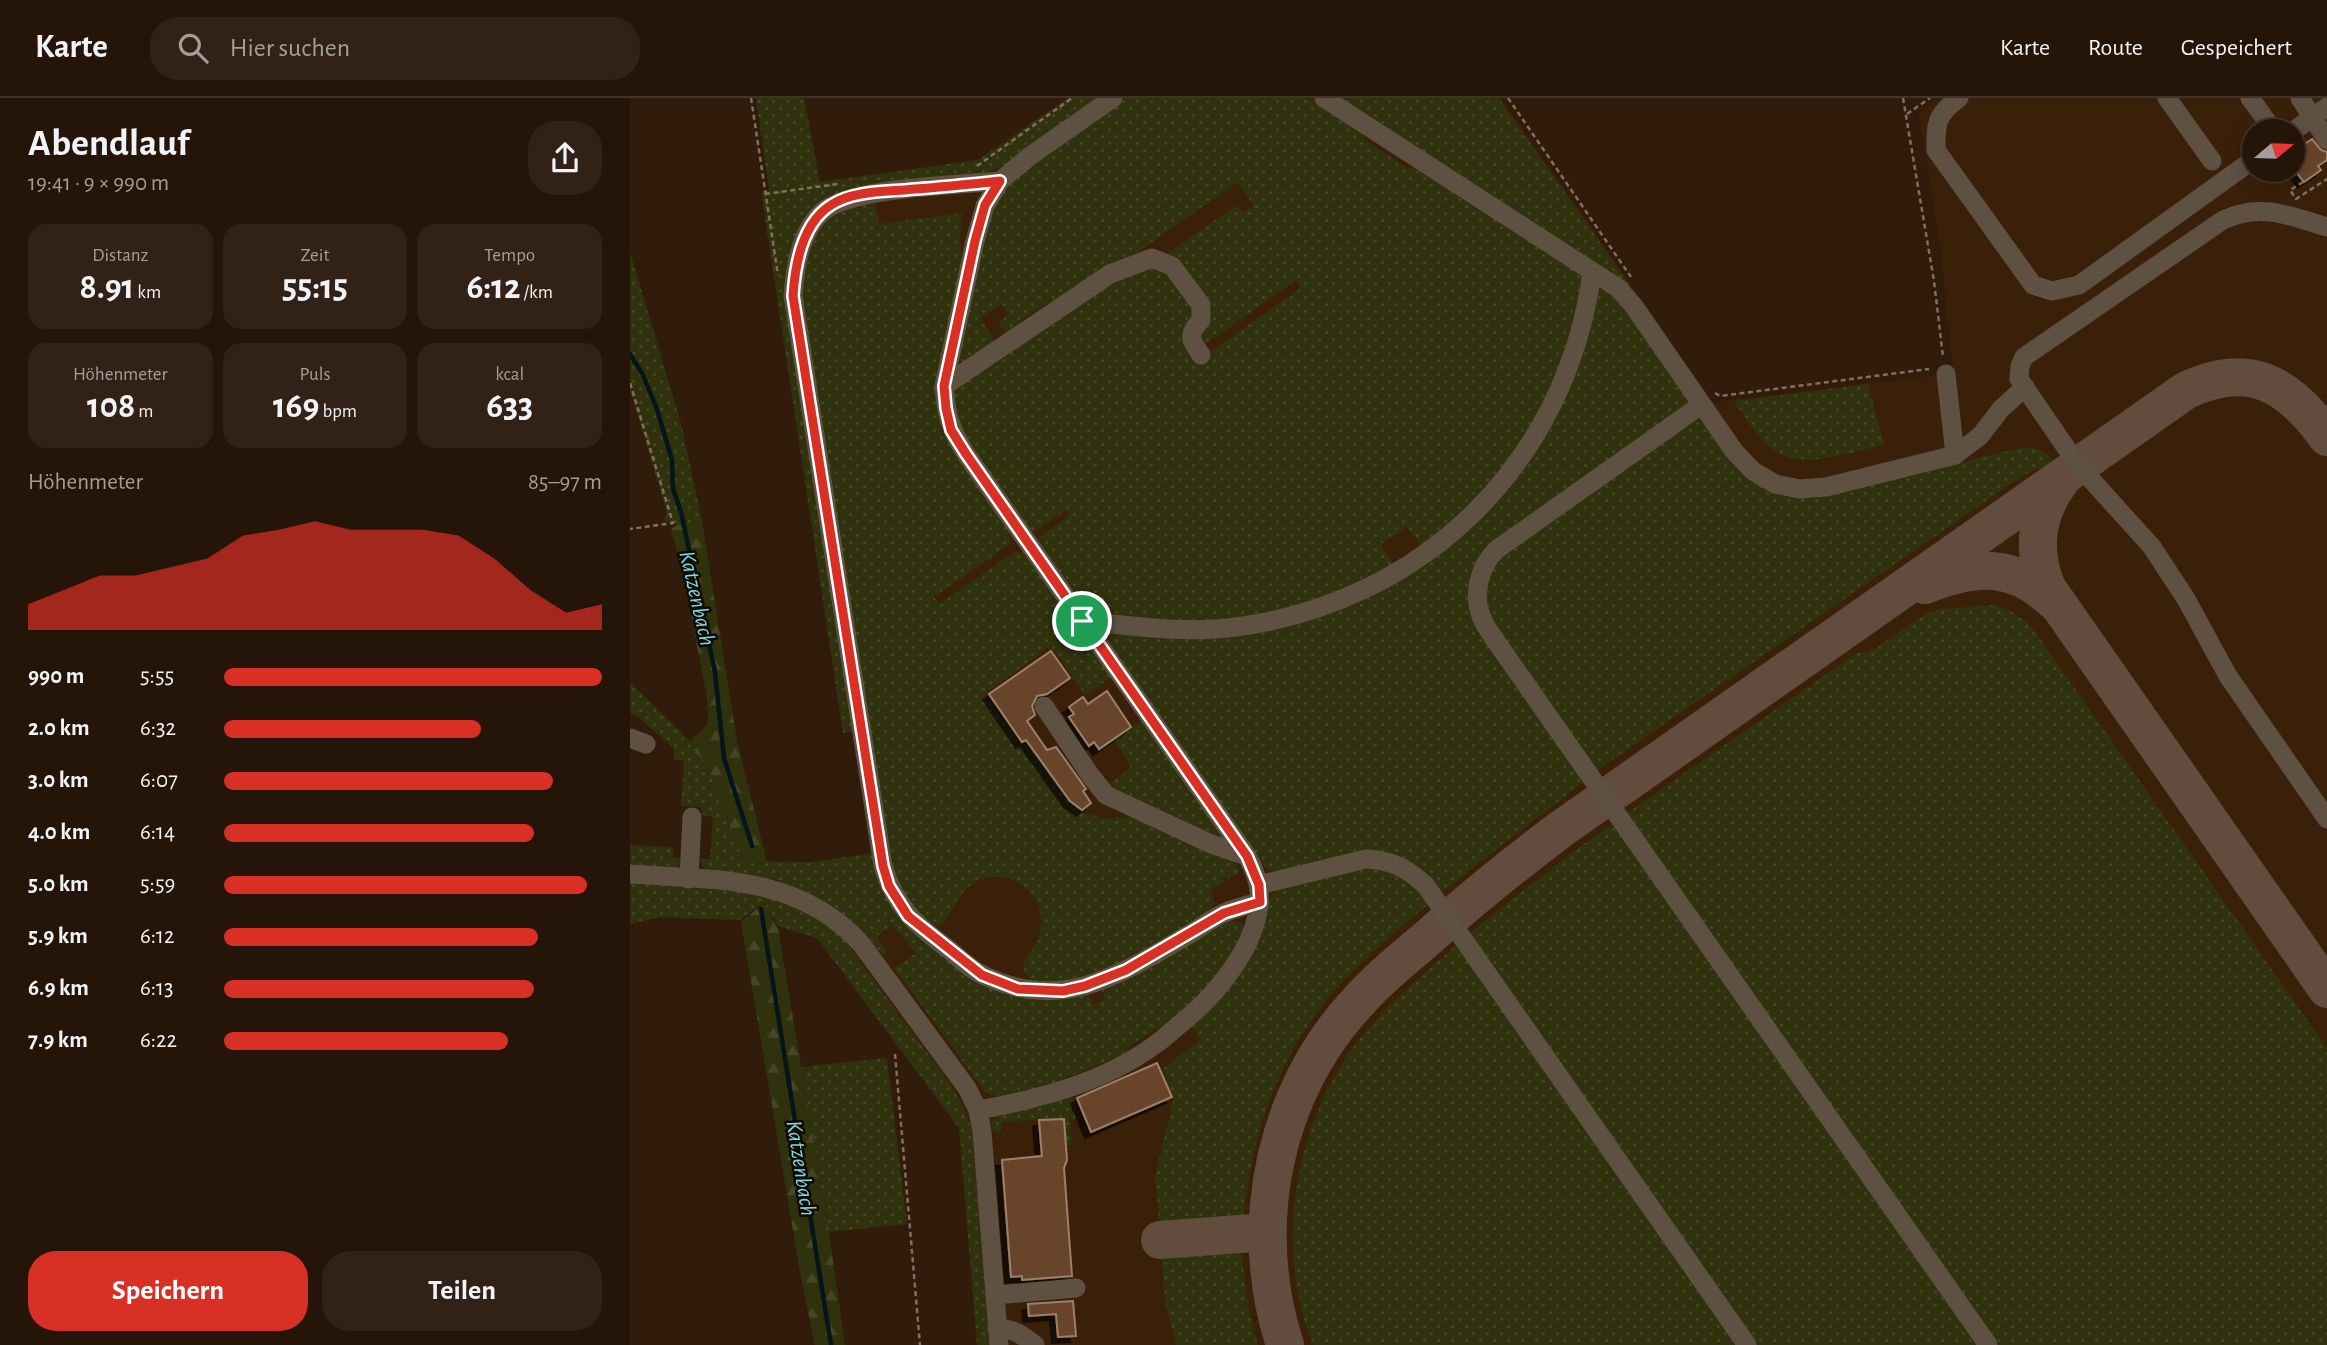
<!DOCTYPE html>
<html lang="de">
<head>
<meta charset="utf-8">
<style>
  :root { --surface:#251408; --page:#312116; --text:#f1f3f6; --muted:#a39e9c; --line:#423329; --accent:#d93025 }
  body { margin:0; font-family:"Alegreya Sans",sans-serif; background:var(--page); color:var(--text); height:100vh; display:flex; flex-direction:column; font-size:26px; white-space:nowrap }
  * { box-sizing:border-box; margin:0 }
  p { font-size:23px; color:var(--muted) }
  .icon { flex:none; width:38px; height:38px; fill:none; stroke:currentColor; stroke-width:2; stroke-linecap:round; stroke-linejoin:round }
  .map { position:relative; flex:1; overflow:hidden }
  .sheet { display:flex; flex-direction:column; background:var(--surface); width:630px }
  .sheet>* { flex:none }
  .needle { width:46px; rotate:71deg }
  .controls { position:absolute; left:1612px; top:21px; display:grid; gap:14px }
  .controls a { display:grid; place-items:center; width:63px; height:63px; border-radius:50%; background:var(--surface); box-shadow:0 4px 18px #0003,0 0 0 2px var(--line); font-size:35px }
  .pin { position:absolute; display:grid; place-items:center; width:60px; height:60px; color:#fff; margin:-30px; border:4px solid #fff; border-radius:50%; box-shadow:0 2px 7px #0007 }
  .round { display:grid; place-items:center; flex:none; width:74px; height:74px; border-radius:28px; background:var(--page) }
  .headline { display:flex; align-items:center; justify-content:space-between; height:119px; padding:0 28px }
  h1 { font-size:38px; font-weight:700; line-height:52px }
  .figures { display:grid; grid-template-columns:repeat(3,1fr); gap:10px; height:119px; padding:7px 28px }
  .figures div { display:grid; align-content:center; border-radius:18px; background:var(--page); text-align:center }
  .figures b { font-size:35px; font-weight:700 }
  .figures small { font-size:19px; font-weight:400 }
  .figures p { font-size:19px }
  .chart { height:196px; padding:14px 28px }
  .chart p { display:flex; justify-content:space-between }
  .chart svg { width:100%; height:126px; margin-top:7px; fill:var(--accent); opacity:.7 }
  .primary-button { display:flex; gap:14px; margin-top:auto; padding:14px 28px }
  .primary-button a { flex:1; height:80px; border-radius:28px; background:var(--accent); color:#fff; font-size:28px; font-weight:700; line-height:80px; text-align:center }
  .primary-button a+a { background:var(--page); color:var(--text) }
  ul { padding:0 28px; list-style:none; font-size:23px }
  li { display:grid; grid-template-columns:112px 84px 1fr; align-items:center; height:52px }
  li i { height:18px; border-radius:9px; background:var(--accent) }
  header { display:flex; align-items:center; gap:42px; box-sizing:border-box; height:98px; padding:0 35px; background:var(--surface); border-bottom:2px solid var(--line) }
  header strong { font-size:33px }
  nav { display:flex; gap:38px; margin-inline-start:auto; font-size:24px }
  .search { width:490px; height:63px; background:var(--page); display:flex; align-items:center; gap:18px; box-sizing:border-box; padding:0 24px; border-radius:28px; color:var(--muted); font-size:26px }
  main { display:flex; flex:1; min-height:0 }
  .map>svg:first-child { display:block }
  .built { fill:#3b2009; fill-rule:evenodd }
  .grass { fill:url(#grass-dots) }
  .forest { fill:url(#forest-firs) }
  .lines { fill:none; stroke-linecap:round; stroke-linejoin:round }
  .stream { stroke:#041617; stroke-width:4.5 }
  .taxiway { stroke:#614c3d; stroke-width:38 }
  .building { fill:#684429; stroke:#9c806d; stroke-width:2; filter:url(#shadow) }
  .path { stroke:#826f61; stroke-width:2.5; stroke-dasharray:5 3.5; stroke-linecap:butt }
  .minor { stroke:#5e5142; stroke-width:19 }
  .route-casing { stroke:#fff; stroke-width:14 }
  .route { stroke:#d93025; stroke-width:9 }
  .labels { text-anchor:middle; stroke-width:5; stroke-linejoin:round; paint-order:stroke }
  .water-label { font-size:23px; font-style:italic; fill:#78dce1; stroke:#120803 }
</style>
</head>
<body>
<header>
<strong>Karte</strong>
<div class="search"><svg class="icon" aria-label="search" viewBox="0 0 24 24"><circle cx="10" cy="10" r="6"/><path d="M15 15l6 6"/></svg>Hier suchen</div>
<nav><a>Karte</a><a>Route</a><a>Gespeichert</a></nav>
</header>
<main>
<section class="sheet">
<div class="headline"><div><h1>Abendlauf</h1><p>19:41 · 9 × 990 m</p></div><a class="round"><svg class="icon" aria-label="share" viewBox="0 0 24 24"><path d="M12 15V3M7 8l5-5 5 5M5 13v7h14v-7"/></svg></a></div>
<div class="figures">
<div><p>Distanz</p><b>8.91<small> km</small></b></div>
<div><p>Zeit</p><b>55:15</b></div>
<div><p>Tempo</p><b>6:12<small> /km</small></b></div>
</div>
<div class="figures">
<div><p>Höhenmeter</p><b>108<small> m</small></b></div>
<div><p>Puls</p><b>169<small> bpm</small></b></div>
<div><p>kcal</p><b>633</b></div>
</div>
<div class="chart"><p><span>Höhenmeter</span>85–97 m</p>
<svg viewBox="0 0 160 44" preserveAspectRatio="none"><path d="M0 44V35L10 30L20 25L30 25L40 22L50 19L60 11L70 9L80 6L90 9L100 9L110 9L120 11L130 19L140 30L150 38L160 35V44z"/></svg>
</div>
<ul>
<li><b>990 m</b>5:55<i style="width:100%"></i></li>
<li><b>2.0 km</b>6:32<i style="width:68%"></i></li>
<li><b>3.0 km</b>6:07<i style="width:87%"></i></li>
<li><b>4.0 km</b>6:14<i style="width:82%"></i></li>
<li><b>5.0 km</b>5:59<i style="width:96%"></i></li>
<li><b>5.9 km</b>6:12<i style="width:83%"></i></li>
<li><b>6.9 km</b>6:13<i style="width:82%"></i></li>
<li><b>7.9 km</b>6:22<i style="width:75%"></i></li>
</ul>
<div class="primary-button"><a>Speichern</a><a>Teilen</a></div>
</section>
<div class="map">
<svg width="1697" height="1247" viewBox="0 0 1697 1247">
  <defs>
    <pattern id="grass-dots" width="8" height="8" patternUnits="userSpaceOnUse" patternTransform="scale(1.75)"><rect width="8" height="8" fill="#2f320d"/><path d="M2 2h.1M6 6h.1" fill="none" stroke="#444624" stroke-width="1.8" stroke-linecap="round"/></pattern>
    <pattern id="forest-firs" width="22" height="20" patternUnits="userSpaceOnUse" patternTransform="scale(1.75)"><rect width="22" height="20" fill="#2f320d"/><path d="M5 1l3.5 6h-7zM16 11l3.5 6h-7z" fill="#444624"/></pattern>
    <filter id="shadow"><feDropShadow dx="-6" dy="6" stdDeviation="0" flood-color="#0009"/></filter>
  </defs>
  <rect width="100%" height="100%" fill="#311b0a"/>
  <path class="built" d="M452 0H871L1083 304 1323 275 1310 147 1289 15 1310 0H1697V1247H348L331 1028 189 839 245 755 152 97 347 74ZM1624 33H1662V72H1624Z"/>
  <g class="grass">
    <path d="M126 0H174L190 84 348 62 438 0H472L380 64 361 73 354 79 210 98 167 153 225 634 213 635 131 93 139 92Z"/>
    <path d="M496 0H680L727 30 738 44 776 69 798 76 951 175C957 185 955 204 946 212 938 238 931 264 923 289 921 299 914 309 909 318 883 370 843 412 798 447L790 446 776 429 751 446 764 467 763 471C682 516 602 532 510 523 496 522 469 521 457 513 449 508 415 456 407 444L408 440 440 417 437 412 405 433H399C379 404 319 332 322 298 323 294 324 291 326 287L480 179 482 182 524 166 538 170 568 210 570 217C554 238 556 240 570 261L671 190 666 182 570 250C557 223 578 234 576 211L547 169 537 161V156L604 109H608L614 114 624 108 608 84 492 165 480 168 422 210 417 205 390 223 392 228 381 234H376L368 225 379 216 371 206 351 221 365 243 364 247 341 264 335 265 330 262 327 256 357 119 366 99 383 80 398 68Z"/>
    <path d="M707 0H869L1001 189Z"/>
    <path d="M244 99 249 126 332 115 330 139 332 163 308 301 379 431 380 446 304 499 309 506 385 454 396 455 482 579 455 597 421 548 354 596 392 649 398 646 439 704 455 715 473 720 505 719 604 763 610 773 598 781 597 778 593 780 594 784 580 793 585 805 571 820 468 878 411 887 399 880 394 872V862C436 820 393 761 346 784 325 795 327 814 309 828L279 813 263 786 167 191 173 156 204 109Z"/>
    <path d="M0 154 51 325 72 423 47 427 33 422 37 415 0 292Z"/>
    <path d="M970 191H977L994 207 1060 302 1058 308 886 430 845 501 958 681 869 749 814 793 807 791 766 759 651 774H643L630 766 476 541 477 535 702 512 872 395 965 193Z"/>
    <path d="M1238 286 1254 347C1220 354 1170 374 1141 351 1126 339 1115 319 1104 303Z"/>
    <path d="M1065 316C1080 338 1099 356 1116 376L1216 392 1390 350C1405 349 1416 352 1424 365L1395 376 964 675 856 516 855 487 860 468Z"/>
    <path d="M1362 507C1382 512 1394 519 1406 535L1697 950V1247H1364L994 717 1225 556 1243 552 1296 516 1311 511Z"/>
    <path d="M0 584 60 643 77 666 113 763 181 764 245 755 252 778 378 899 381 895 456 892 464 907 475 901 470 887 597 821 611 824 615 831 582 887 533 932 527 931 498 949V953L485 961 391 997 372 998 356 995 264 870 286 855 262 826 247 838 257 854 253 858C228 825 201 803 162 788 154 785 145 781 136 780 118 778 86 778 72 769L70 761H80L83 719 72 717 71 709 51 708 54 663 44 661V651L9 620 0 615Z"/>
    <path d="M512 622 598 742 593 745 476 688 501 670 484 641Z"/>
    <path d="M987 723 1353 1247H1120L836 838 941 755Z"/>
    <path d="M0 747 43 749V760H53L48 769 42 770 0 767Z"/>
    <path d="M752 766 802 803C760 839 713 876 681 923 639 983 620 1052 613 1123L530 1130 525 1079 544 999 532 971 571 942 561 929 588 904 619 857 638 803 650 787Z"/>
    <path d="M0 785C67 790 153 787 207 835 214 840 219 849 224 855L323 990 335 1012 342 1033 359 1247H347L329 1030 187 840 148 828 134 804 110 822 31 819 0 826Z"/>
    <path d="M830 844 1113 1247H683C643 1147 664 1024 730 940 759 904 796 874 830 844Z"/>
    <path d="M257 960 277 1126 199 1134 171 969Z"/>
    <path d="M440 996 450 1020 440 1023 442 1047 437 1048 434 1020 371 1024V1034L367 1035 362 1032V1023L370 1016Z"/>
    <path d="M610 1144 618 1208 628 1247H546L535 1203 531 1150Z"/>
  </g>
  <g class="forest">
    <path d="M72 423 107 643 137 764 113 763 77 666 58 645 78 626 77 599 52 471 41 431 47 427Z"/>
    <path d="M134 805 148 830 199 1134 215 1247H185L171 1180 111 824Z"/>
  </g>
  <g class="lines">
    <g class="stream">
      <path d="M0 256 13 277 27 311 42 362 43 391 51 414 85 574 94 660 122 748"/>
      <path d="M131 811 201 1247"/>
    </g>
    <g class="taxiway">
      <path d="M1431 382C1406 416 1401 451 1417 490L1697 891"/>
      <path d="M1295 487C1346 467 1384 464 1426 505"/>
      <path d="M530 1142 637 1134"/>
      <path d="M655 1247C640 1201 635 1154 639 1106 646 1032 675 961 726 906 748 881 774 860 800 838 842 800 886 765 931 731L1555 293C1619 262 1659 286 1697 339"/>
    </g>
  </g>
  <g class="building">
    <path d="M1682 41 1691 52 1697 54V62L1688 68 1691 72 1674 84 1662 69V50L1671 44 1673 47Z"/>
    <path d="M421 553 440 580 417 596 407 598 402 608 405 617 397 623 417 652 426 649 456 691 453 693 461 705 452 712 440 703 396 642 392 644 359 596Z"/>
    <path d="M477 593 501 629 469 651 464 644 459 648 439 619 444 616 439 609 453 599 458 606Z"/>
    <path d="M527 965 542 999 461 1034 447 1000Z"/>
    <path d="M434 1021 437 1062 434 1070 442 1178 392 1182V1178L381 1179 372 1062 412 1058 409 1022Z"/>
    <path d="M443 1203 446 1238 428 1239 426 1216 399 1218 398 1206Z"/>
  </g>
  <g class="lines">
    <g class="path">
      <path d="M121 0 148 177"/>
      <path d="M878 0 1001 179"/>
      <path d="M1273 0 1304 183 1313 259"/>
      <path d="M1277 16 1300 0"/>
      <path d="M347 68 442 0"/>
      <path d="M1673 84 1660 92 1666 101 1697 81"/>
      <path d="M135 96 208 86"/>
      <path d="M0 285 43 425 0 431"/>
      <path d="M1085 295 1090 298 1299 271"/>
      <path d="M265 956 290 1247"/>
    </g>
    <g class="minor">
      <path d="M694 0 988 190 1003 207 1104 353 1123 373 1145 386 1170 391 1196 389 1325 357 1350 338 1371 311 1395 289"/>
      <path d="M1329 0C1306 17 1306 24 1306 52L1403 187 1422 193 1449 187 1624 61"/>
      <path d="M1537 0 1582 63"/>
      <path d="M1620 0 1644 33"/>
      <path d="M1670 0 1697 42"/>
      <path d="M1662 34 1697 9"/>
      <path d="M370 83C329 87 221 89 192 114 170 134 165 170 163 198L253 768C265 809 287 828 321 853 331 862 343 873 355 878 433 915 491 876 558 837 570 830 582 820 594 815 605 810 618 807 630 804"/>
      <path d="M1697 129C1660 118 1631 104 1593 122L1394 259 1390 268 1389 281 1448 367 1522 449 1556 501 1598 578 1697 721"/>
      <path d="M1316 276 1325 357"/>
      <path d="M314 288 480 176 522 160 542 168 571 207V222C557 238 560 240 571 257"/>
      <path d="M1071 307 866 452C849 469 842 498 852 520 854 526 859 533 863 539L1358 1247"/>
      <path d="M452 523C504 528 554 536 606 529 795 504 937 363 962 174"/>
      <path d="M414 608 460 677 476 697 581 746 617 758"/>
      <path d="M0 640 16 646"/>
      <path d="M0 776C86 782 170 777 232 847L337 990 348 1012 352 1034 369 1247"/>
      <path d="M59 781 62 719"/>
      <path d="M629 787 736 761C762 762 777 770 796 788L1117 1247"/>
      <path d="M348 1012C410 1001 475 984 526 946 536 939 545 930 555 922 581 900 603 875 618 844 632 812 635 790 617 758L336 356C321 332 316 317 314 288L345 143 355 108 370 83 400 58 483 0"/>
      <path d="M365 1197 446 1190"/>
      <path d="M367 1230C387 1232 390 1236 405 1247"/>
    </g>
  </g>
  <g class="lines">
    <defs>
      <path id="route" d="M370 83 355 107 345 143 314 288 316 310 321 332 336 356 617 758 629 787 630 804 594 815 496 872 455 888 433 893 388 891 352 877 278 818 259 788 253 768 163 198C165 167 172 125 201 107 224 92 258 94 285 91 313 89 342 86 370 83Z"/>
    </defs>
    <use href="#route" class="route-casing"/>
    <use href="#route" class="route"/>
  </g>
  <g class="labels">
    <g class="water-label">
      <text transform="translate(68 500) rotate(77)" y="8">Katzenbach</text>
      <text transform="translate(172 1070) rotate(81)" y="8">Katzenbach</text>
    </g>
  </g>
</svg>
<div class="controls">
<a><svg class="needle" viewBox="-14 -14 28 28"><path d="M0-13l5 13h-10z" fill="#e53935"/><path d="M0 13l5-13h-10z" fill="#a39e9c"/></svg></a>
</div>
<div class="pin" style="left:452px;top:523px;background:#1e9e55"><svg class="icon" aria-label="arrive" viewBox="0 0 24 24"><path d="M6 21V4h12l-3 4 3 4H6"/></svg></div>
</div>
</main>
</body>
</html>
